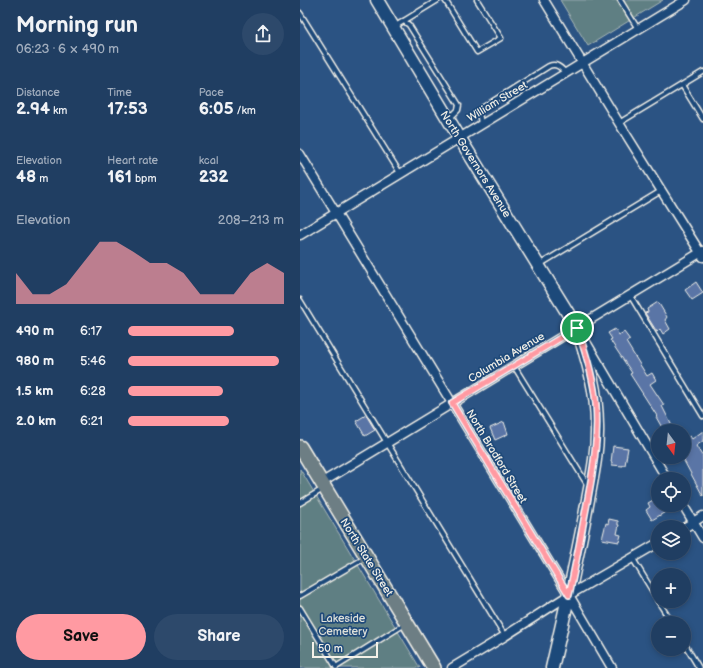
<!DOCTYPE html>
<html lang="en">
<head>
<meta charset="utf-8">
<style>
  :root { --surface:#203e62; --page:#2d496b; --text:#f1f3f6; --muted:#a2aebe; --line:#3d5777; --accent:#ff9aa2 }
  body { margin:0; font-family:"Balsamiq Sans",sans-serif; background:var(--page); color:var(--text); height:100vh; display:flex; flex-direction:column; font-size:15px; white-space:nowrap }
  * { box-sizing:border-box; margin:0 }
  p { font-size:13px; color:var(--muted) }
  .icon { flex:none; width:22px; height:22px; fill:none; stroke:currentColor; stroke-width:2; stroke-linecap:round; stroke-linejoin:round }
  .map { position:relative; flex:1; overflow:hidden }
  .sheet { display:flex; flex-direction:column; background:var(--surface); width:300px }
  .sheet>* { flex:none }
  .needle { width:26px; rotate:165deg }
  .buttons { position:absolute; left:351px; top:424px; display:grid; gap:8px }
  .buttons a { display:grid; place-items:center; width:40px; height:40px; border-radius:50%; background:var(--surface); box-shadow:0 2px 6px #0003,0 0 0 1px var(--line); font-size:20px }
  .scale { position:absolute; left:12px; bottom:10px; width:66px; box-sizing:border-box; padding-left:4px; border:2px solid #f4f1e8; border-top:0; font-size:11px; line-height:14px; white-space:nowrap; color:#f4f1e8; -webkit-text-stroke:3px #1f4a7a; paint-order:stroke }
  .pin { position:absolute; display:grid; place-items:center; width:34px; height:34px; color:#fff; margin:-17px; border:2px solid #fff; border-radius:50%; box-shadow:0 1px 4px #0007 }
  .round { display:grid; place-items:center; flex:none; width:42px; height:42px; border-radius:21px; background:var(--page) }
  .headline { display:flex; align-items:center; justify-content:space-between; height:68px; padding:0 16px }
  h1 { font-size:22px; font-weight:700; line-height:30px }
  .stats { display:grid; grid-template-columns:repeat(3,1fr); gap:6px; height:68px; padding:4px 16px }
  .stats div { display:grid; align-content:center }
  .stats b { font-size:17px; font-weight:700 }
  .stats small { font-size:11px; font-weight:400 }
  .stats p { font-size:11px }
  .chart { height:112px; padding:8px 16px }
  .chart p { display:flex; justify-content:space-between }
  .chart svg { width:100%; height:72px; margin-top:4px; fill:var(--accent); opacity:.7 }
  .button { display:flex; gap:8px; margin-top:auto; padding:8px 16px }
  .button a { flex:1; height:46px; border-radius:24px; background:var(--accent); color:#111; font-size:16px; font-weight:700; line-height:46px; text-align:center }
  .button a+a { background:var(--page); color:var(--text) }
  ul { padding:0 16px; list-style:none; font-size:13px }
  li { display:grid; grid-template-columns:64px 48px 1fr; align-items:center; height:30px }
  li i { height:10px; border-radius:5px; background:var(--accent) }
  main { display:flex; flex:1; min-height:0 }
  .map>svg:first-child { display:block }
  .green { fill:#5f7f83; stroke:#aab8b6 }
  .building { fill:#5a75a6; stroke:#f4f1e8 }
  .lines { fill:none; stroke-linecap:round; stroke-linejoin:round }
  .service-casing { stroke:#f4f1e8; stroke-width:7 }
  .minor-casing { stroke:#f4f1e8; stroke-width:11 }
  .secondary-casing { stroke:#f4f1e8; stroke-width:15 }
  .primary-casing { stroke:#f4f1e8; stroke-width:16 }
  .service { stroke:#1f4a7a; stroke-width:4 }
  .minor { stroke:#1f4a7a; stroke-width:8 }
  .secondary { stroke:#1f4a7a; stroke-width:12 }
  .primary { stroke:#6d7e84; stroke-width:13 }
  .route-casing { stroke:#fff; stroke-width:8 }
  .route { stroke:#ff9aa2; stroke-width:5 }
  .labels { text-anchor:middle; stroke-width:3.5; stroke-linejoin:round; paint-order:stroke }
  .street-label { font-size:11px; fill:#f4f1e8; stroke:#1f4a7a }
  .park-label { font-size:11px; fill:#dee0d9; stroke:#1f4a7a }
</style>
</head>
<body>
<main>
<section class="sheet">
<div class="headline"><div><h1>Morning run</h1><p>06:23 · 6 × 490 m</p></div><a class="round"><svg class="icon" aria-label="share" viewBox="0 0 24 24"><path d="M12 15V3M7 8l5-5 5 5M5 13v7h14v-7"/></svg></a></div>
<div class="stats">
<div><p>Distance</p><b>2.94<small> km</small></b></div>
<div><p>Time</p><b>17:53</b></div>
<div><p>Pace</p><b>6:05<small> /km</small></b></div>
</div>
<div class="stats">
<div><p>Elevation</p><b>48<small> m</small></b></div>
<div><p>Heart rate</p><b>161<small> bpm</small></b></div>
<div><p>kcal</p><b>232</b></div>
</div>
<div class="chart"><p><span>Elevation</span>208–213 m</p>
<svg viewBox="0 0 160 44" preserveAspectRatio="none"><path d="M0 44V25L10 38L20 38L30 32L40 19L50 6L60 6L70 12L80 19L90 19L100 25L110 38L120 38L130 38L140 25L150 19L160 25V44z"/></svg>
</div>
<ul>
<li><b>490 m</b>6:17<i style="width:68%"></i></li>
<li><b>980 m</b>5:46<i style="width:97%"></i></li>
<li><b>1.5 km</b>6:28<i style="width:61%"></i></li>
<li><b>2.0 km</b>6:21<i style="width:65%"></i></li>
</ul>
<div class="button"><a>Save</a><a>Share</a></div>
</section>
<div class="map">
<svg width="403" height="668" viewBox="0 0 403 668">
  <rect width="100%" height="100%" fill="#2b5383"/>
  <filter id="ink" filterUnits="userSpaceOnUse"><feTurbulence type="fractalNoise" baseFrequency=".025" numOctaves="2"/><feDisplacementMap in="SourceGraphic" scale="8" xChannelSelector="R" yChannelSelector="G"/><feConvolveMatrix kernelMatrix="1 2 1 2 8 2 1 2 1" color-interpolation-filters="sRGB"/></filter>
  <g filter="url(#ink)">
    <g class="green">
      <path d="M260 0H363L288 46Z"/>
      <path d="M0 469 120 668H0Z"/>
    </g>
    <g class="building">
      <path d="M396 282 403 293 392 300 385 290Z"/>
      <path d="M358 302 367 317 365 320 370 329 363 334 360 329 357 332 345 313 348 312 347 309Z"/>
      <path d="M315 329 319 335 324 332 330 340 326 342 347 376 352 373 356 380 350 384 364 405 362 406 373 428 367 431H364L356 417 357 416 330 374 332 373 310 340 312 339 308 333Z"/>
      <path d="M66 415 75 430 65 436 56 421Z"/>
      <path d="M204 422 208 434 195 440 190 428Z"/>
      <path d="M403 431V441L396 446 403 457V496L384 461V440L390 436 392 439Z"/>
      <path d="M313 446 328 448 325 465H323V466L312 465V462H311Z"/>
      <path d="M353 500 355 503 358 502V505H363L367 511 352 520 346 510 350 507 348 503Z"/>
      <path d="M309 519 318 521V525H319L317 534 321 535 319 542 302 539 306 523 308 524Z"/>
    </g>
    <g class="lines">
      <defs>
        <g id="service">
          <path d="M145 0 177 52 201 38 177 0"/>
          <path d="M320 0 338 29"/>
          <path d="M0 13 100 173"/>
          <path d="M104 21 109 25 159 105 158 110 150 118"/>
          <path d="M94 27 138 0"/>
          <path d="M382 85 403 119"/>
          <path d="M319 123 403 72"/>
          <path d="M181 124 179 112 182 108 249 66C257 63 261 68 266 73"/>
          <path d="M239 265 361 191"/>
          <path d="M330 295 403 416"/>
          <path d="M0 300 205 636"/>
          <path d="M214 366 287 484"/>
          <path d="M0 503 23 489"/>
          <path d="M333 559 358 600"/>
          <path d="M0 596 65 558"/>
          <path d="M358 601 372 623"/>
          <path d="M0 608 36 667"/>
          <path d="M384 643 399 668"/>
          <path d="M36 667 105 624"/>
        </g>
        <g id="minor">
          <path d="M244 0 319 123 403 257"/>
          <path d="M0 154 269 595 312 668"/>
          <path d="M0 235 386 0"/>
          <path d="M286 342 367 479"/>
          <path d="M21 483 403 251"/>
          <path d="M383 505 403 538"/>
          <path d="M384 528 403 516"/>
          <path d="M152 668 205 636 269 595 358 543"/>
        </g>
        <path id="secondary" d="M77 0 159 137 277 328C288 360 297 391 297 426 298 456 290 486 285 516 275 567 264 617 252 668"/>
        <path id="primary" d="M0 447 134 668"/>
      </defs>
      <use href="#service" class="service-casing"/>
      <use href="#minor" class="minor-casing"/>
      <use href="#secondary" class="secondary-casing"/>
      <use href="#primary" class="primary-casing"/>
      <use href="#service" class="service"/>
      <use href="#minor" class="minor"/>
      <use href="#secondary" class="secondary"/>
      <use href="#primary" class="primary"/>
    </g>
  </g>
  <g class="lines" filter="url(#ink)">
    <defs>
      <path id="route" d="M277 328C286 353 294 378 296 405 299 442 292 477 285 514 280 541 275 568 269 595L152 403Z"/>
    </defs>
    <use href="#route" class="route-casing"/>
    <use href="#route" class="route"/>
  </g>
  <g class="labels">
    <g class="street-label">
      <text transform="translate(197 101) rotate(-31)" y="4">William Street</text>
      <text transform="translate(176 164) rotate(58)" y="4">North Governors Avenue</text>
      <text transform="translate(206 357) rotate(-31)" y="4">Columbia Avenue</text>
      <text transform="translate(197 456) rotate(59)" y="4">North Bradford Street</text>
      <text transform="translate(67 557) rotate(58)" y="4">North State Street</text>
    </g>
    <g class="park-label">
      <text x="43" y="622">Lakeside<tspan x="43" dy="13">Cemetery</tspan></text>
    </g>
  </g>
</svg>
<div class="buttons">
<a><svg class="needle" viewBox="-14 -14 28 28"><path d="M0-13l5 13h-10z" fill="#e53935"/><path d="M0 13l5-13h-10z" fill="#a2aebe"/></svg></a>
<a><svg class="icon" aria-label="locate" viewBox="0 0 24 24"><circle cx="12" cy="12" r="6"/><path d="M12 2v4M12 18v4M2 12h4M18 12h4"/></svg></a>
<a><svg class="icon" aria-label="layers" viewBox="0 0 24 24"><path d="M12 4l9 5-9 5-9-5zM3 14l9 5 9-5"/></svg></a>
<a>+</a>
<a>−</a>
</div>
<div class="scale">50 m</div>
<div class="pin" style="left:277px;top:328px;background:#1e9e55"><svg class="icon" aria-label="arrive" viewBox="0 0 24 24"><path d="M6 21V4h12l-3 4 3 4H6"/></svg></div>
</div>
</main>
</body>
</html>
